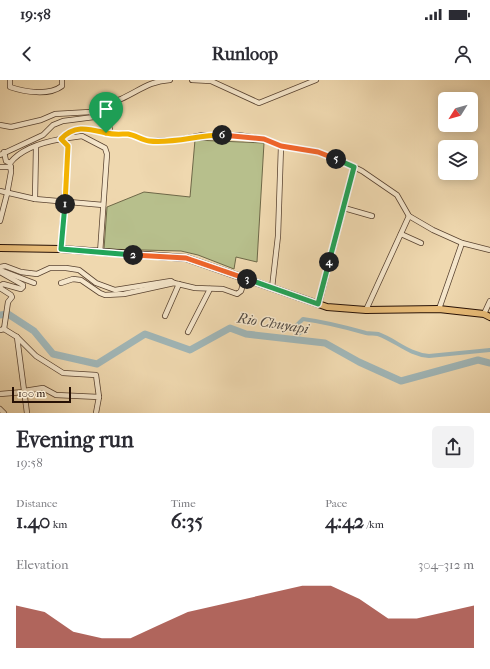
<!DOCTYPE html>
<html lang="en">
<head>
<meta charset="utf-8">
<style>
  :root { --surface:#fff; --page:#f2f2f3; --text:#2b2b33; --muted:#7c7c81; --accent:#8f2418 }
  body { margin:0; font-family:"IM FELL French Canon",serif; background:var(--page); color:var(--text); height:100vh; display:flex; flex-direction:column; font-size:15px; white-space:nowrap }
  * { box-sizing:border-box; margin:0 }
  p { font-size:13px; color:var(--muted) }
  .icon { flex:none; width:22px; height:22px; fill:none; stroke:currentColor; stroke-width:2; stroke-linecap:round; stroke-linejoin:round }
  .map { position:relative; height:333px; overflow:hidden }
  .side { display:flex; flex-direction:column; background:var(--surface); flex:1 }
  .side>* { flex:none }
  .needle { width:26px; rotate:233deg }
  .fabs { position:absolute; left:438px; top:12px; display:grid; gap:8px }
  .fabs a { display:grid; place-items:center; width:40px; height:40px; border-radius:6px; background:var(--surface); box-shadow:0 2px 10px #0003; font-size:20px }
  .scale { position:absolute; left:12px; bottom:10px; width:59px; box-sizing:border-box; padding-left:4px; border:2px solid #261005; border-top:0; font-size:11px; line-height:14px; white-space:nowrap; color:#261005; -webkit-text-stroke:3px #f5e6cb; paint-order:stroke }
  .pin { position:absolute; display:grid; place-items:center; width:34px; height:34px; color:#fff; margin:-41px -17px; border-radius:50% 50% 50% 0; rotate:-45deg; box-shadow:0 0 4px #0007 }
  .pin .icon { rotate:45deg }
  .km { position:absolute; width:20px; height:20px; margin:-10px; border-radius:50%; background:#222; color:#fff; font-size:11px; line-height:20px; text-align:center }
  .round { display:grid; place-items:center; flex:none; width:42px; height:42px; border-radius:6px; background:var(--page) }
  .overview { display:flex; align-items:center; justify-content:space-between; height:68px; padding:0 16px }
  h1 { font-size:22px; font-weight:700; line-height:30px }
  .stats { display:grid; grid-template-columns:repeat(3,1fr); gap:6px; height:68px; padding:4px 16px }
  .stats div { display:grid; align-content:center }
  .stats b { font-size:20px; font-weight:700 }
  .stats small { font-size:11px; font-weight:400 }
  .stats p { font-size:11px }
  .chart { height:112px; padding:8px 16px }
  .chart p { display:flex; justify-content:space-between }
  .chart svg { width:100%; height:72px; margin-top:4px; fill:var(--accent); opacity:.7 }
  .status { display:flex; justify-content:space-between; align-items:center; height:28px; padding:0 20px; background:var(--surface); direction:ltr }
  .status svg { height:11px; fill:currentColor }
  header { display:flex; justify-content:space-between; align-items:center; height:52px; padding:0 16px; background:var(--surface); font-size:18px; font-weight:700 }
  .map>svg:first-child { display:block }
  .green { fill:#b7bf8c; stroke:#6e6848 }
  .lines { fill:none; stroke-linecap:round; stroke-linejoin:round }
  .canal { stroke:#a0b6b7; stroke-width:4 }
  .river { stroke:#a0b6b7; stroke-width:7 }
  .minor-casing { stroke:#584230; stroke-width:6 }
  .major-casing { stroke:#261005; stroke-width:8 }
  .minor { stroke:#f5e6cb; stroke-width:4.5 }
  .major { stroke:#e8bc78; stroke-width:6 }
  .split-1-casing { stroke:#fff; stroke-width:8 }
  .split-2-casing { stroke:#fff; stroke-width:8 }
  .split-3-casing { stroke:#fff; stroke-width:8 }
  .split-4-casing { stroke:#fff; stroke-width:8 }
  .split-5-casing { stroke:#fff; stroke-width:8 }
  .split-6-casing { stroke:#fff; stroke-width:8 }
  .split-7-casing { stroke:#fff; stroke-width:8 }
  .split-1 { stroke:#f5b400; stroke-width:5 }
  .split-2 { stroke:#22a559; stroke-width:5 }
  .split-3 { stroke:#f0652b; stroke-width:5 }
  .split-4 { stroke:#22a559; stroke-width:5 }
  .split-5 { stroke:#22a559; stroke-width:5 }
  .split-6 { stroke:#f0652b; stroke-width:5 }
  .split-7 { stroke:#f5b400; stroke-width:5 }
  .labels { text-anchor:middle; stroke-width:3; stroke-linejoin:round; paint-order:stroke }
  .water-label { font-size:14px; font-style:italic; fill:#514a43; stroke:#f5e6cb }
</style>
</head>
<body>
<div class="status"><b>19:58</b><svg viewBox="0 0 49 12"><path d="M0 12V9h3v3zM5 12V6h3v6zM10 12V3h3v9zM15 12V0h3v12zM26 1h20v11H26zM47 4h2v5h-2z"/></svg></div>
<header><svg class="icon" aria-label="back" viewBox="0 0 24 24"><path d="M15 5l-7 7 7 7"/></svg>Runloop<svg class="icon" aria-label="person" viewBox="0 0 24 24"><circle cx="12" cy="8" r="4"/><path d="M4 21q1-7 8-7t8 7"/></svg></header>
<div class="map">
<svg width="490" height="333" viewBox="0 0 490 333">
  <rect width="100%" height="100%" fill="#efd8af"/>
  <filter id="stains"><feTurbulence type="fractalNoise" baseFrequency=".005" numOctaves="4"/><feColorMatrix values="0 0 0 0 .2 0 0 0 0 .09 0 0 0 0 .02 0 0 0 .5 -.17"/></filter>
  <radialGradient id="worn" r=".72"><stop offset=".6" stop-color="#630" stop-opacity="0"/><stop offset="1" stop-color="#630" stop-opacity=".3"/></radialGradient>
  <path class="green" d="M195 60 264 63 257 182 236 177 234 189 198 175 181 171 104 169 107 127 144 112 190 117Z"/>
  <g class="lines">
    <path class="canal" d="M292 259 305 249 296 246 303 239C325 242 345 247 366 253 370 254 375 253 378 254 397 261 408 274 429 276L490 270"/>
    <path class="river" d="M0 235 8 234 34 251 53 274 97 284 145 254 190 270 230 248 246 254 325 263 359 282 401 301 478 280 490 283"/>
    <defs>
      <g id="minor">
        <path d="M10 0V7C25 12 49 16 62 6V0"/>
        <path d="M192 0 211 1 259 23 316 0"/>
        <path d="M0 45 11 47 41 40 55 34 90 32"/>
        <path d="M106 53 115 55 129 54 149 61 178 60 203 55H238L264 59 281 66 318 72 344 82 362 91 397 115 409 136 433 150 462 163 490 170"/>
        <path d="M61 59C75 44 89 49 106 53L110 50 109 45C101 41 96 38 90 32 98 22 110 24 121 19 139 11 149 1 170 0"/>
        <path d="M61 59 82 56 105 68 107 74 100 173"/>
        <path d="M0 75 43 55 53 45 63 41 94 37"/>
        <path d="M10 83C21 69 44 62 61 59L68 66 61 169"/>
        <path d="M0 87H11"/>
        <path d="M0 111 35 119 103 125"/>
        <path d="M35 119 36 67"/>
        <path d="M344 128 372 136"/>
        <path d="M0 141 7 114 11 92 10 83 6 81 4 72"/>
        <path d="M401 154 421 163"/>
        <path d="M0 187 5 186 21 192 37 194 50 188H66L79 190 96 203 115 210 171 201 174 203"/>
        <path d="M0 190 34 203"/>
        <path d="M0 192 23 205V207L21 209 3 204 0 206"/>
        <path d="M61 203 73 199 81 200 100 213 105 215 124 214 174 203 195 208 223 209 237 214 241 211 245 198"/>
        <path d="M0 208 11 215 12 217 8 222 4 249"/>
        <path d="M272 208 278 156 281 66"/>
        <path d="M319 224 354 87"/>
        <path d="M439 229 462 163"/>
        <path d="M366 230 409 136"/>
        <path d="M484 234 490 221"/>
        <path d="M165 236 179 204"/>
        <path d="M0 250 4 249 17 257 27 333"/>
        <path d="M188 252 210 209"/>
        <path d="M17 257 36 276 63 293 96 295 99 317"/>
        <path d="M24 311 43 308 56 315 99 317 96 333"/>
        <path d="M0 314 24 312"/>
        <path d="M0 329 4 333"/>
      </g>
      <path id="major" d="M0 168 61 169 186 178 327 227 366 230 439 229 484 234 490 237"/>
    </defs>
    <use href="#minor" class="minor-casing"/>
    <use href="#major" class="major-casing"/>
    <use href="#minor" class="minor"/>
    <use href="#major" class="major"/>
  </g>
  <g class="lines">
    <defs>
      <path id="split-1" d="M65 124 68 66 61 59C75 44 89 49 106 53"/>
      <path id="split-2" d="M65 124 61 169 133 175"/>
      <path id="split-3" d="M133 175 186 178 247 199"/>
      <path id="split-4" d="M247 199 318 224 329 182"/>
      <path id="split-5" d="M329 182 354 87 336 79"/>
      <path id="split-6" d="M222 55 264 59 281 66 318 72 336 79"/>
      <path id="split-7" d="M106 53C114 55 121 54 128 54 135 55 142 60 149 61 173 64 198 55 222 55"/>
    </defs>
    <use href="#split-1" class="split-1-casing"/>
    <use href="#split-2" class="split-2-casing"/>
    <use href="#split-3" class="split-3-casing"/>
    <use href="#split-4" class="split-4-casing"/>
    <use href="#split-5" class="split-5-casing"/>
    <use href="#split-6" class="split-6-casing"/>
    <use href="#split-7" class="split-7-casing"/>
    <use href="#split-1" class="split-1"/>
    <use href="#split-2" class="split-2"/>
    <use href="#split-3" class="split-3"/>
    <use href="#split-4" class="split-4"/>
    <use href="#split-5" class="split-5"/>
    <use href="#split-6" class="split-6"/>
    <use href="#split-7" class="split-7"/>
  </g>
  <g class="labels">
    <g class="water-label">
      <text transform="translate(273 243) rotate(9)" y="5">Rio Chuyapi</text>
    </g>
  </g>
  <rect width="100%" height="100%" filter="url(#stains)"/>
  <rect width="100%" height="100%" fill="url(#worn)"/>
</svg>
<div class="fabs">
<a><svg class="needle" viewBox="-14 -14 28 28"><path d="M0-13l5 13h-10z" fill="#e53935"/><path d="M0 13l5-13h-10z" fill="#7c7c81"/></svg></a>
<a><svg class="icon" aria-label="layers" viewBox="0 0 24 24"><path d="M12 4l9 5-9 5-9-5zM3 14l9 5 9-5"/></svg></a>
</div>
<div class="scale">100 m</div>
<div class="pin" style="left:106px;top:53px;background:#1e9e55"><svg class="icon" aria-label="arrive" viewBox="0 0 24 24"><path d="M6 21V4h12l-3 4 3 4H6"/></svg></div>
<b class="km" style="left:65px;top:124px">1</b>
<b class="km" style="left:133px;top:175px">2</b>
<b class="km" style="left:247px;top:199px">3</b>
<b class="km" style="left:329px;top:182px">4</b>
<b class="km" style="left:336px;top:79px">5</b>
<b class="km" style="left:222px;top:55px">6</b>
</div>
<section class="side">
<div class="overview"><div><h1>Evening run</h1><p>19:58</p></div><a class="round"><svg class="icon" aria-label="share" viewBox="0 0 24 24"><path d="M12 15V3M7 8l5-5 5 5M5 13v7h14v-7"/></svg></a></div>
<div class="stats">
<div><p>Distance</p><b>1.40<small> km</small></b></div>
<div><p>Time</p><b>6:35</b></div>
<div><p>Pace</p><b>4:42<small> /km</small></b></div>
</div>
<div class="chart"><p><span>Elevation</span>304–312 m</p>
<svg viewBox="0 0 160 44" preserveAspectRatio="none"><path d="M0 44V18L10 22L20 34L30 38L40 38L50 30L60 22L70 18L80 14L90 10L100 6L110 6L120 14L130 26L140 26L150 22L160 18V44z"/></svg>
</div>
</section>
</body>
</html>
